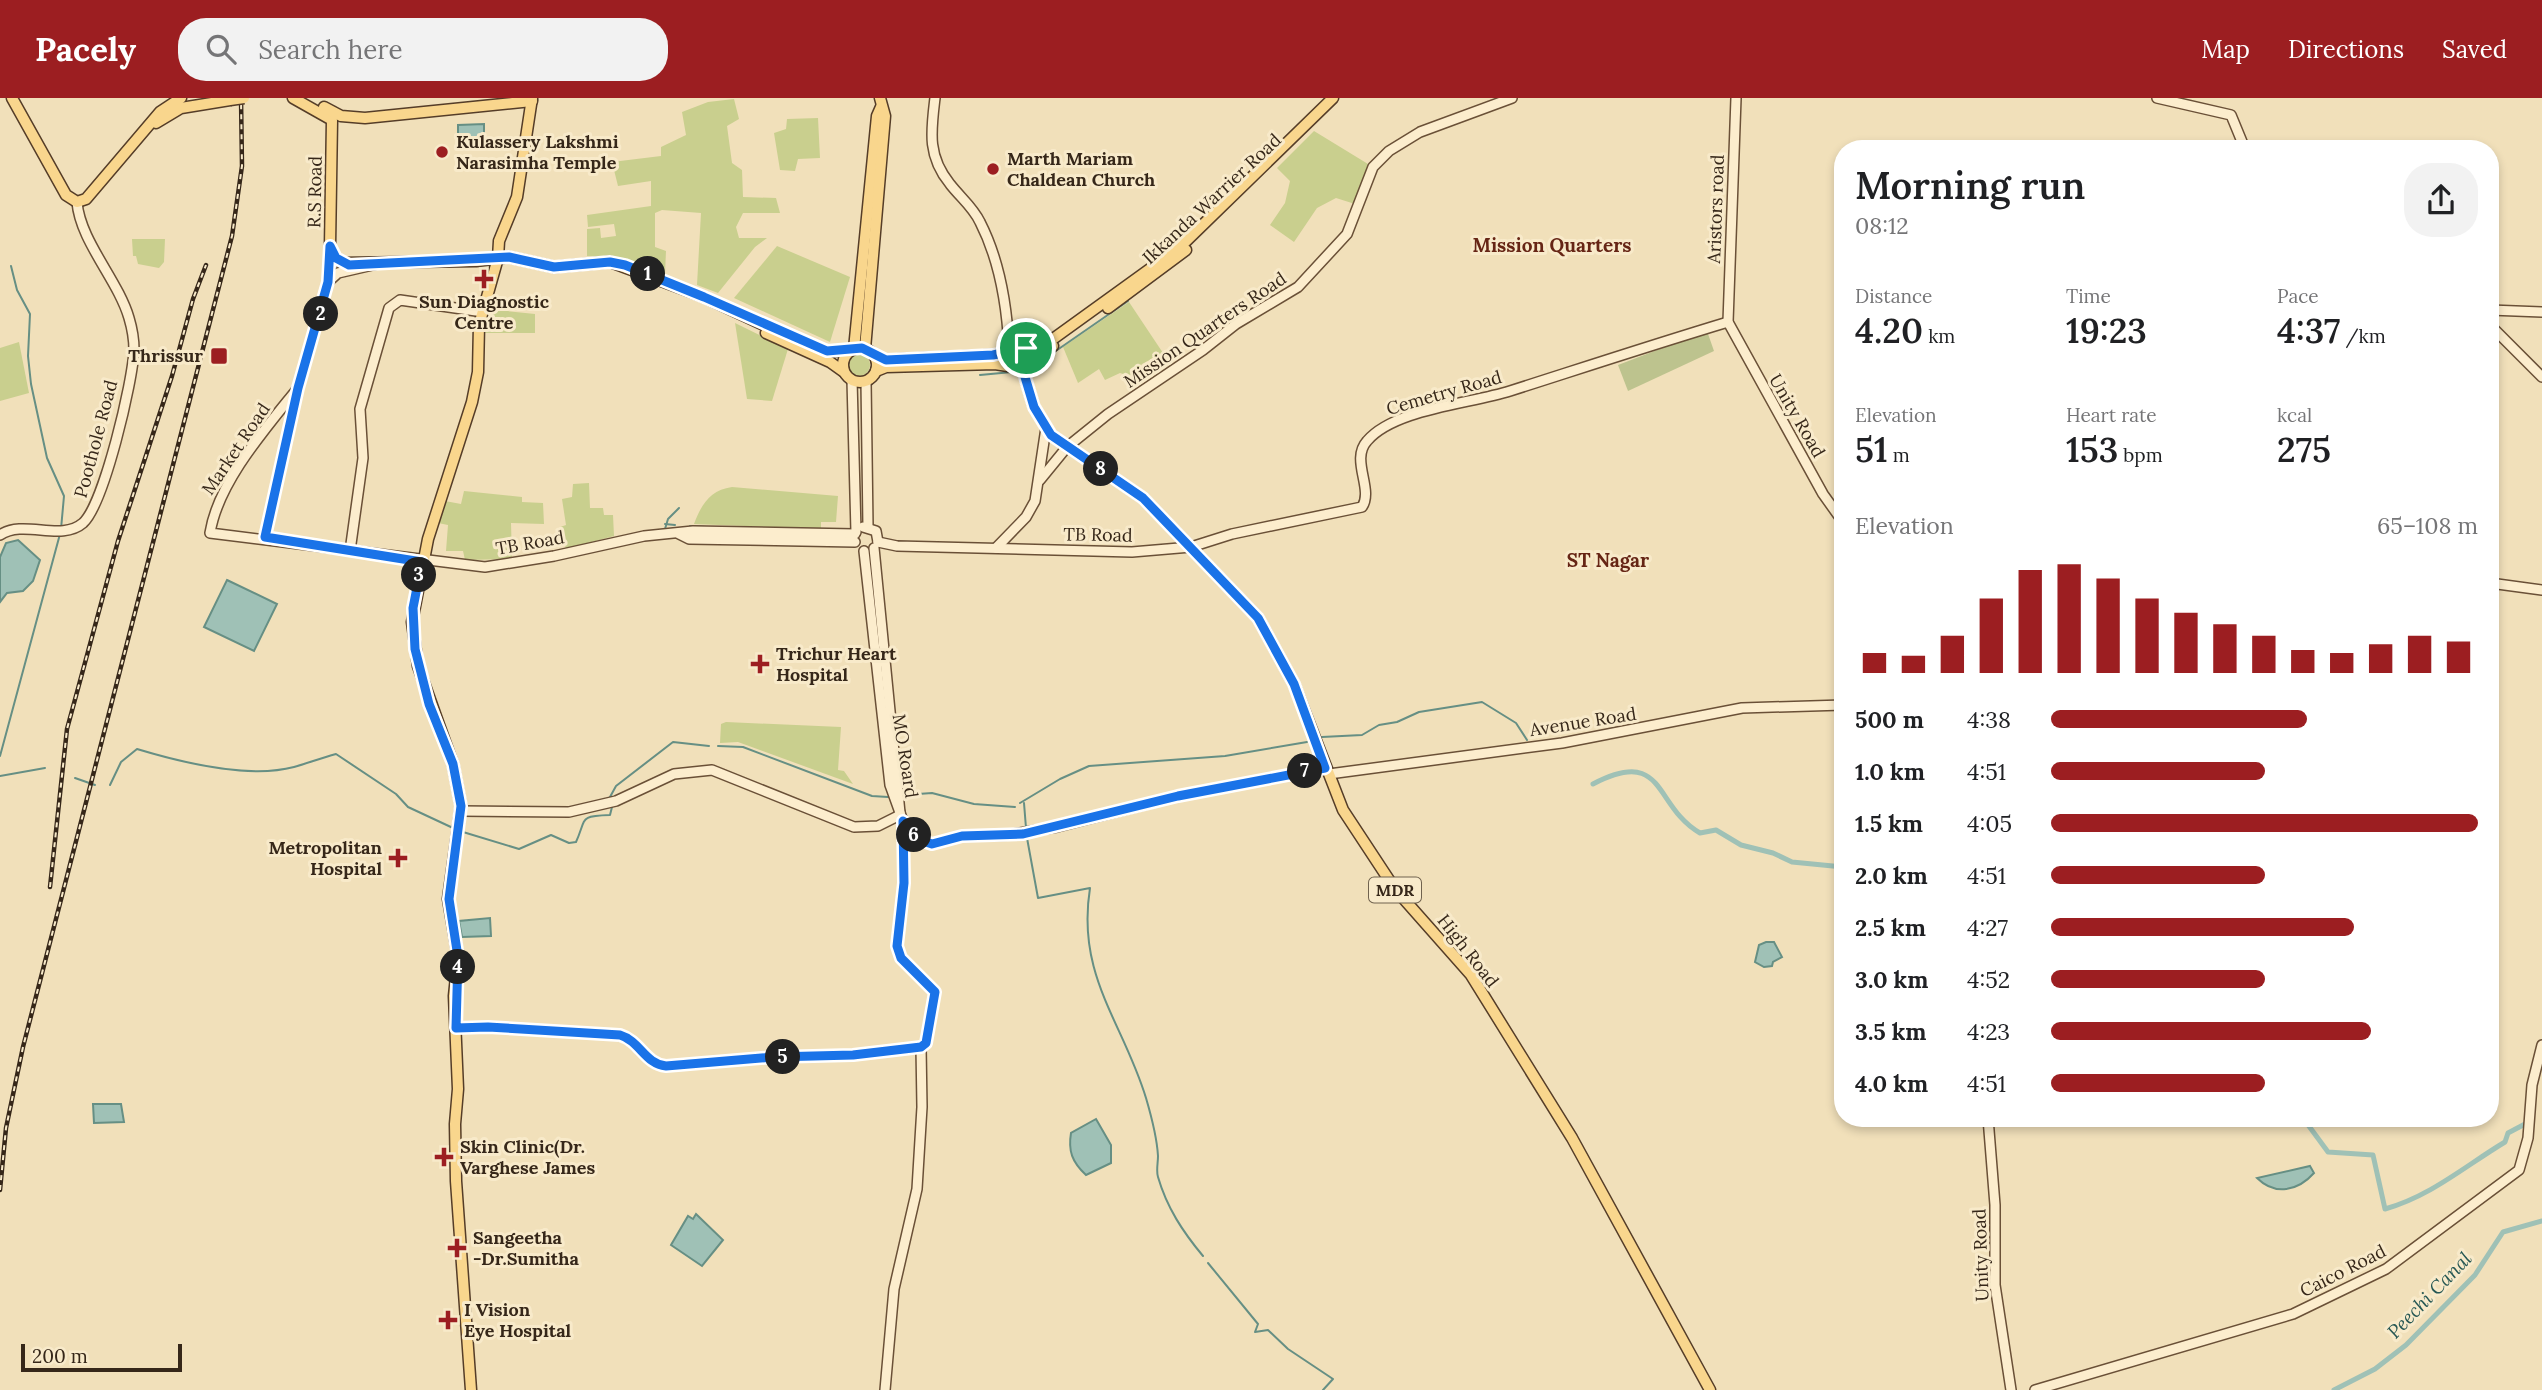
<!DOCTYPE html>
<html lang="en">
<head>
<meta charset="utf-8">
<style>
  :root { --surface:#fff; --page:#f2f2f2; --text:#202124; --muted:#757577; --accent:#9c1e21 }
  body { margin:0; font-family:Lora,serif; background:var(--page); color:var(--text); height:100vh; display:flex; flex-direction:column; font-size:26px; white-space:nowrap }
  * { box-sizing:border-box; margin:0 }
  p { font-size:23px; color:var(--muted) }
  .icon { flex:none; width:38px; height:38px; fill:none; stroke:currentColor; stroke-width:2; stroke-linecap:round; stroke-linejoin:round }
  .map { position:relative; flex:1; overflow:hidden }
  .panel { position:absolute; left:1834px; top:42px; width:665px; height:987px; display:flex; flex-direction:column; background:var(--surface); border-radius:28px; box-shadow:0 4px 10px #0003 }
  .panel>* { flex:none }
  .scale { position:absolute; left:21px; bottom:18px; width:161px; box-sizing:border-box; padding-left:7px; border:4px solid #362719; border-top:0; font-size:19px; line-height:24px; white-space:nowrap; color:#362719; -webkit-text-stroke:5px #f8eaca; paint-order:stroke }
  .pin { position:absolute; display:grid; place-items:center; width:60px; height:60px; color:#fff; margin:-30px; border:4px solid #fff; border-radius:50%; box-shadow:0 2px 7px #0007 }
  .km { position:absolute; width:35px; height:35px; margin:-18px; border-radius:50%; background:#222; color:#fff; font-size:19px; line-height:35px; text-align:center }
  .round { display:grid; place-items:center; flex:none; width:74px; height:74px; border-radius:28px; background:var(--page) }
  .overview { display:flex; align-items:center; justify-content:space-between; height:119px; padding:0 21px }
  h1 { font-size:38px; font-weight:600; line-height:52px }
  .figures { display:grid; grid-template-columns:repeat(3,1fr); gap:10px; height:119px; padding:7px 21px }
  .figures div { display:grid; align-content:center }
  .figures b { font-size:35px; font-weight:600 }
  .figures small { font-size:19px; font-weight:400 }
  .figures p { font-size:19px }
  .chart { height:196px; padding:14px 21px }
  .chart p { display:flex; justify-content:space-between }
  .chart svg { width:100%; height:126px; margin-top:7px; stroke:var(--accent); stroke-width:6 }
  ul { padding:0 21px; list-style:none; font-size:23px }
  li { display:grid; grid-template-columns:112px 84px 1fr; align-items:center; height:52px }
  li i { height:18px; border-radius:9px; background:var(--accent) }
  header { display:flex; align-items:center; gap:42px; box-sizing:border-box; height:98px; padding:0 35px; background:var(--accent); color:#fff }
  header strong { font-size:33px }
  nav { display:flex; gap:38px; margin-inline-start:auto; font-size:24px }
  .search { width:490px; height:63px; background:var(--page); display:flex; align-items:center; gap:18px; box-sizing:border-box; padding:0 24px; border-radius:28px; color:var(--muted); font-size:26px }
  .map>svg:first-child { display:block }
  .green { fill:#c9cf8e }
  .cemetery { fill:#bdc38e }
  .water { fill:#9fc1b6; stroke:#668f84; stroke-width:2 }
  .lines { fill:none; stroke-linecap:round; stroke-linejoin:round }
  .stream { stroke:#668f84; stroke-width:2 }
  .canal { stroke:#9fc1b6; stroke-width:5 }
  .secondary-casing { stroke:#6a5037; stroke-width:12 }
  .primary-casing { stroke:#553d28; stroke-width:13 }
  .secondary { stroke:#fcedcd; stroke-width:9 }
  .primary { stroke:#f9d68d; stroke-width:10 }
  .rail-casing { stroke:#362719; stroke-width:4.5 }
  .rail { stroke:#f8eaca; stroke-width:2; stroke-dasharray:5; stroke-linecap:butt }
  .primary-bridge-casing { stroke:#553d28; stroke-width:13; stroke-linecap:butt }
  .primary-bridge { stroke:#f9d68d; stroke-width:10 }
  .route-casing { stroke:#fff; stroke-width:14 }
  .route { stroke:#1a73e8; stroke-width:9 }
  .poi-dot { fill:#9c1e21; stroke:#f8eaca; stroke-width:2.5 }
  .labels { text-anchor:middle; stroke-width:6; stroke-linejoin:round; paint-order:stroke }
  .shield { fill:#f8eaca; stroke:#70624e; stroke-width:2 }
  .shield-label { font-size:16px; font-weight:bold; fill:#362719 }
  .poi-label { font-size:18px; font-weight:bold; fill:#362719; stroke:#f8eaca; text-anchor:start }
  .street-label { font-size:18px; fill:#362719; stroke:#f8eaca }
  .neighbourhood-label { font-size:19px; font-weight:bold; fill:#662515; stroke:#f8eaca }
  .water-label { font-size:19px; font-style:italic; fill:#275854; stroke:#f8eaca }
</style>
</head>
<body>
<header>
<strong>Pacely</strong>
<div class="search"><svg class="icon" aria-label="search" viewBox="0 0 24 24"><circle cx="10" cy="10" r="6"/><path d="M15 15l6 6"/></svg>Search here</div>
<nav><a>Map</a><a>Directions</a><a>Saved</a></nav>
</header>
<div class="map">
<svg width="2542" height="1292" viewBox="0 0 2542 1292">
  <rect width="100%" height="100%" fill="#f1e0ba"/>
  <g class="green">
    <path d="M734 1 739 21 727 28 732 65 742 72 743 99 776 100 780 115H743L736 129 739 140H767L755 149 718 195 697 187 701 115 662 112 655 115V149L666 153 665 176 619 161 587 158V131L600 130 601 140 616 138 614 126 588 129 587 117 651 108V83L618 88 612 64 661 58V49L686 37 682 14 708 4Z"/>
    <path d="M818 20 820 60 798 61 795 73 780 72 774 35 786 31 787 21Z"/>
    <path d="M1314 33 1368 66 1355 106 1336 100 1317 110 1294 144 1270 127 1285 105 1290 83 1277 70Z"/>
    <path d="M132 141H165L164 164 159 170 138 166 136 158H133Z"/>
    <path d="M777 148 850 179 830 244 734 200Z"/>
    <path d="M1129 204 1163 255 1142 266 1132 279 1120 275 1105 282 1099 271 1078 285 1063 249Z"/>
    <path d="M488 211 535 216V235H485Z"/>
    <path d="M735 225 788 251 772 303 747 301Z"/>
    <path d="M19 244 29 295 0 303V250Z"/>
    <circle cx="859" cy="267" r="11"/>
    <path d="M589 385 590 410H603L604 417H613L614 438 566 451 560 429 566 427 562 401 572 399 573 386Z"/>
    <path d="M732 389 838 398 836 424H821V431L694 426C701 407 710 392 732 389Z"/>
    <path d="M464 393 522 399V404L543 405 544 426 511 425 512 461 465 462 463 453H446L448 427 438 425 445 403 461 406Z"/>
    <path d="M726 624 841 629 838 672 844 673 853 686 738 644 720 645 721 626Z"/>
  </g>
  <path class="cemetery" d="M1707 233 1714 253 1628 293 1618 267Z"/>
  <g class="water">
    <path d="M484 26V42H458V27Z"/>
    <path d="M18 442 40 462 33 483 23 493 7 495 0 504V459L6 445Z"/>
    <path d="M227 482 277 506 254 553 204 529Z"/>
    <path d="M490 820 491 838 462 839 459 823Z"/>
    <path d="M1766 844H1774L1782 859 1773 864 1772 868 1764 869 1755 864 1759 847Z"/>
    <path d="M93 1006H121L124 1024 94 1025Z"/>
    <path d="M1096 1021 1111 1047V1065L1086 1077C1072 1064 1068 1053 1071 1035Z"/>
    <path d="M2310 1068 2314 1075C2298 1093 2275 1098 2257 1080Z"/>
    <path d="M696 1116 723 1142 702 1168 671 1147 688 1118 693 1121Z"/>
  </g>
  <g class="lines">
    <g class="stream">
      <path d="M11 168 17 192 30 216 28 258 31 286 47 360 64 398 61 431"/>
      <path d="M1034 268 1128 203"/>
      <path d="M980 277 1012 274"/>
      <path d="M665 426 675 427"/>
      <path d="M690 428 706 429"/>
      <path d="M665 431 668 421 679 410"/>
      <path d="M1322 639 1362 637 1379 627 1397 624 1419 614 1482 604 1516 625 1527 642"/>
      <path d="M718 648 743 649 872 698 888 699"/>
      <path d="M0 658 60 436"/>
      <path d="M0 678 45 670"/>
      <path d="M75 680 95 687"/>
      <path d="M110 687 121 664 137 651C180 664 249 681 294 669 308 665 321 660 336 656L396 696 408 709 453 730"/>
      <path d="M904 697 932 695 974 706 1015 709"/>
      <path d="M610 699 616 688 673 644 709 648"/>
      <path d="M1020 705 1060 681 1089 668 1225 658 1307 644"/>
      <path d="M1024 705 1026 730"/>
      <path d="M463 734 519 751 551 737 569 745 576 744C587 720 578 718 610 717L612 709"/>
      <path d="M1027 740 1038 800 1090 790C1076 878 1123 924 1146 1000 1151 1017 1157 1040 1158 1058 1158 1065 1156 1073 1158 1079 1167 1110 1183 1134 1203 1158"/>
      <path d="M1208 1165 1258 1226 1255 1234 1268 1232 1288 1251 1333 1281 1323 1292"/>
    </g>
    <g class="canal">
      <path d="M1593 686C1666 648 1653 708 1700 735L1716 732 1741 747 1773 755 1792 764 1843 769"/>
      <path d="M2303 1020 2328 1054 2373 1057 2385 1111C2431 1098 2465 1068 2505 1044L2508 1035 2525 1026"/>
      <path d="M2334 1292 2375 1271 2406 1247 2475 1177 2503 1134 2542 1123"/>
    </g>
    <defs>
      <g id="secondary">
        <path d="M935 0C931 33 927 58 950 86 960 99 973 109 980 124 999 161 1007 209 1009 250"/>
        <path d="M1736 0 1728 224 1823 396 1843 424"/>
        <path d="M2157 0 2231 17 2245 51"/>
        <path d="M328 184 338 175 377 166"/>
        <path d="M2490 212 2542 214"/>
        <path d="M2490 227 2542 279"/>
        <path d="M852 282 856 434"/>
        <path d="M866 283 868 429"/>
        <path d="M298 290C266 330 218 384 210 435L485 469 554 458 644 438 693 433 855 436"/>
        <path d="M1040 382 1067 349 1108 316 1203 252 1236 226 1298 189 1347 136 1373 69 1389 53 1420 34 1512 0"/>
        <path d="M863 429 876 433 878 444"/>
        <path d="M679 436 689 441 855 444"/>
        <path d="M0 437C24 421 61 444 83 425 104 406 133 283 134 252 134 242 132 230 129 220 118 182 80 143 77 104"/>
        <path d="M265 439 298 290 328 184 330 148"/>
        <path d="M878 444 897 448 1132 454 1191 449 1232 436 1362 409C1374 391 1350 362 1367 343 1394 311 1469 306 1510 293 1582 270 1655 246 1728 224"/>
        <path d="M874 450 900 715"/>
        <path d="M996 450 1026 419 1035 403 1046 330"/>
        <path d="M350 453 363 360 360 311 389 210 400 202 483 214"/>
        <path d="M864 453 890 687 903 723 920 742 932 746 962 738 1008 737 1057 729 1178 698 1325 670"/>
        <path d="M2490 485 2542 492"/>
        <path d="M1329 676 1562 645 1742 610 1843 607"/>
        <path d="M461 713 569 714 616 703 674 676 712 672 854 729 878 728 900 717"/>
        <path d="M456 930 488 929 619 937C639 943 645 966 666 968L774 959 853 957 921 949"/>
        <path d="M1988 1020 1995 1107V1187L2011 1292"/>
        <path d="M885 1292 894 1191 917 1091 922 1009 921 949 926 945 935 894 901 860 897 848 904 785 903 723"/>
        <path d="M2035 1292 2293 1216 2386 1171 2519 1072 2528 1040 2532 987 2542 947"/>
      </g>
      <g id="primary">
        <path d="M12 0 66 97 77 104 86 101 160 14 181 0"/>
        <path d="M293 0 332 22 330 148 334 158 343 165 476 163 509 159 554 169 610 164 704 199 807 247 827 253H849"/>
        <path d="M324 9 341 18 365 20 532 3"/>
        <path d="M156 25 181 10 230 2"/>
        <path d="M1108 210 1186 152"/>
        <path d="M766 235 830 264 844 274"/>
        <circle cx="860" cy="267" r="17"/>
        <path d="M854 251 877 18 881 9"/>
        <path d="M865 251 885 18 880 0"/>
        <path d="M874 257 886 262 993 257 1007 254"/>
        <path d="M1027 265 1053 248"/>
        <path d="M1010 267 1006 257 1011 248 1031 251 1046 246 1179 150 1333 0"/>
        <path d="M1022 269 1034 309 1051 337 1143 400 1258 520 1294 586 1343 712 1395 791 1471 877 1572 1040 1710 1292"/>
        <path d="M876 273 886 269 995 266 1014 269"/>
        <path d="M471 1292 456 1083 455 1026 458 991 454 898 458 859 448 801 461 708 453 666 418 568 412 524 428 441 472 304 478 274 479 227 498 160 499 143 517 99 532 0"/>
      </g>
    </defs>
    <use href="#secondary" class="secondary-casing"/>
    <use href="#primary" class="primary-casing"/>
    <use href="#secondary" class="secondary"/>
    <use href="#primary" class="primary"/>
    <defs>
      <g id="rail">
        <path d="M50 789 67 631 118 443 172 278 193 201 206 167"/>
        <path d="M0 1092 6 1030 23 949 232 138 242 68 241 0"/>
      </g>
    </defs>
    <use href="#rail" class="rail-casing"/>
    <use href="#rail" class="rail"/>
    <defs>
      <path id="primary-bridge" d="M230 2 244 0"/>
    </defs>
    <use href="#primary-bridge" class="primary-bridge-casing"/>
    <use href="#primary-bridge" class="primary-bridge"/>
  </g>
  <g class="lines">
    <defs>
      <path id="route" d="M330 148 336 160 349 167 509 159 554 169 610 164 625 167 704 199 827 253 862 250 886 262 993 257 1007 254 1014 247 1023 248 1029 258 1022 269 1034 309 1051 337 1143 400 1258 520 1294 586 1325 670 1178 698 1023 736 962 738 932 746 920 742 903 723 904 785 897 848 901 860 935 894 926 945 921 949 853 957 774 959 666 968C645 966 640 943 620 937L488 929 456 930 458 859 449 801 461 708 453 666 429 606 415 551 413 510 422 464 265 439 298 290 328 184Z"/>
    </defs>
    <use href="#route" class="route-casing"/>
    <use href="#route" class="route"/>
  </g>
  <g class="poi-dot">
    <circle cx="442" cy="54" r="7"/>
    <circle cx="993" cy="71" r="7"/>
    <path d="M480.5 170.5h7v7h7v7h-7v7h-7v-7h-7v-7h7z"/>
    <rect x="210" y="249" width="18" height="18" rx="3.5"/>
    <path d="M756.5 555.5h7v7h7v7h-7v7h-7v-7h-7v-7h7z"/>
    <path d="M394.5 749.5h7v7h7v7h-7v7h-7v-7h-7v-7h7z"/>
    <path d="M440.5 1048.5h7v7h7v7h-7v7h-7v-7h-7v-7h7z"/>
    <path d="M453.5 1139.5h7v7h7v7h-7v7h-7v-7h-7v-7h7z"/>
    <path d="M444.5 1211.5h7v7h7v7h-7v7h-7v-7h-7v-7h7z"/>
  </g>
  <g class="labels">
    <rect class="shield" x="1369" y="779.5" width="52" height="25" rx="5"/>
    <g class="shield-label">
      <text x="1395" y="798">MDR</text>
    </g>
    <g class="poi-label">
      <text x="456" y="50">Kulassery Lakshmi<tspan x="456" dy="21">Narasimha Temple</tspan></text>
      <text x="1007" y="67">Marth Mariam<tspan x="1007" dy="21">Chaldean Church</tspan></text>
      <text x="484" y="210" text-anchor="middle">Sun Diagnostic<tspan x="484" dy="21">Centre</tspan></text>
      <text x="203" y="264" text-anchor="end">Thrissur</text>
      <text x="776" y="562">Trichur Heart<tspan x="776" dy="21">Hospital</tspan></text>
      <text x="382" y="756" text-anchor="end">Metropolitan<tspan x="382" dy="21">Hospital</tspan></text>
      <text x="460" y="1055">Skin Clinic(Dr.<tspan x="460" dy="21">Varghese James</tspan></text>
      <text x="473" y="1146">Sangeetha<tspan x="473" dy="21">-Dr.Sumitha</tspan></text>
      <text x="464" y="1218">I Vision<tspan x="464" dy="21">Eye Hospital</tspan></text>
    </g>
    <g class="street-label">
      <text transform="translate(315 94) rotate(-89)" y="6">R.S Road</text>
      <text transform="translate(1212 101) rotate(-43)" y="6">Ikkanda Warrier Road</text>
      <text transform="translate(1716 111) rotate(-88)" y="6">Aristors road</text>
      <text transform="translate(1205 232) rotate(-34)" y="6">Mission Quarters Road</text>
      <text transform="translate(1444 295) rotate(-16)" y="6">Cemetry Road</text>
      <text transform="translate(1797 318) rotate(60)" y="6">Unity Road</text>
      <text transform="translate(96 341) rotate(-75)" y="6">Poothole Road</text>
      <text transform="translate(236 351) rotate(-56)" y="6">Market Road</text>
      <text transform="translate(1098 437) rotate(1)" y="6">TB Road</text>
      <text transform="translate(530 445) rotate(-10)" y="6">TB Road</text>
      <text transform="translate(1583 624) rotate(-9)" y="6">Avenue Road</text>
      <text transform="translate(905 658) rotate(81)" y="6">MO Roard</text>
      <text transform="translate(1468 853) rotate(52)" y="6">High Road</text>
      <text transform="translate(1981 1157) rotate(-92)" y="6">Unity Road</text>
      <text transform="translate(2343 1173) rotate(-27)" y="6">Caico Road</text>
    </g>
    <g class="neighbourhood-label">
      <text x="1552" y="154">Mission Quarters</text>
      <text x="1608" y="469">ST Nagar</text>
    </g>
    <g class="water-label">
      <text transform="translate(2429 1197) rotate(-46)" y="7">Peechi Canal</text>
    </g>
  </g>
</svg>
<div class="scale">200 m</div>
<div class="pin" style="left:1026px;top:250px;background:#1e9e55"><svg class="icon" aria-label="arrive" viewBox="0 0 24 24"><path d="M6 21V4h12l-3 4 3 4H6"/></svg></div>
<b class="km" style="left:648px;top:176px">1</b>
<b class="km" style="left:321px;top:216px">2</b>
<b class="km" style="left:419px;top:477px">3</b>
<b class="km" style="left:458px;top:869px">4</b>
<b class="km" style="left:783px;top:959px">5</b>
<b class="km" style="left:914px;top:737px">6</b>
<b class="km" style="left:1305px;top:673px">7</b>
<b class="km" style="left:1101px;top:371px">8</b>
<section class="panel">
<div class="overview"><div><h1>Morning run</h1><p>08:12</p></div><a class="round"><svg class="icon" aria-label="share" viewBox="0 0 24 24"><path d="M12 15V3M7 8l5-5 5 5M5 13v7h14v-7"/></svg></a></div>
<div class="figures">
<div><p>Distance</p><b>4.20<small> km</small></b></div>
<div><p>Time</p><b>19:23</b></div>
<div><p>Pace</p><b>4:37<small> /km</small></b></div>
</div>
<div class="figures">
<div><p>Elevation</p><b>51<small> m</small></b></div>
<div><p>Heart rate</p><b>153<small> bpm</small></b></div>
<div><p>kcal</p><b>275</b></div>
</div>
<div class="chart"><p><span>Elevation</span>65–108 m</p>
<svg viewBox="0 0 160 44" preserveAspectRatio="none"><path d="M5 44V37M15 44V38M25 44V31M35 44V18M45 44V8M55 44V6M65 44V11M75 44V18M85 44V23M95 44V27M105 44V31M115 44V36M125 44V37M135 44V34M145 44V31M155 44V33"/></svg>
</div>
<ul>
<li><b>500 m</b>4:38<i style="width:60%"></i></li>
<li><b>1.0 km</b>4:51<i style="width:50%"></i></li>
<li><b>1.5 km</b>4:05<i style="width:100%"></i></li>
<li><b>2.0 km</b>4:51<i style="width:50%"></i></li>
<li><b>2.5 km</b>4:27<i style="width:71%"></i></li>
<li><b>3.0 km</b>4:52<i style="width:50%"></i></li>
<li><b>3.5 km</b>4:23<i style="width:75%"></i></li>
<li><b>4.0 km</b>4:51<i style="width:50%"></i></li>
</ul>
</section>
</div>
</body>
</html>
